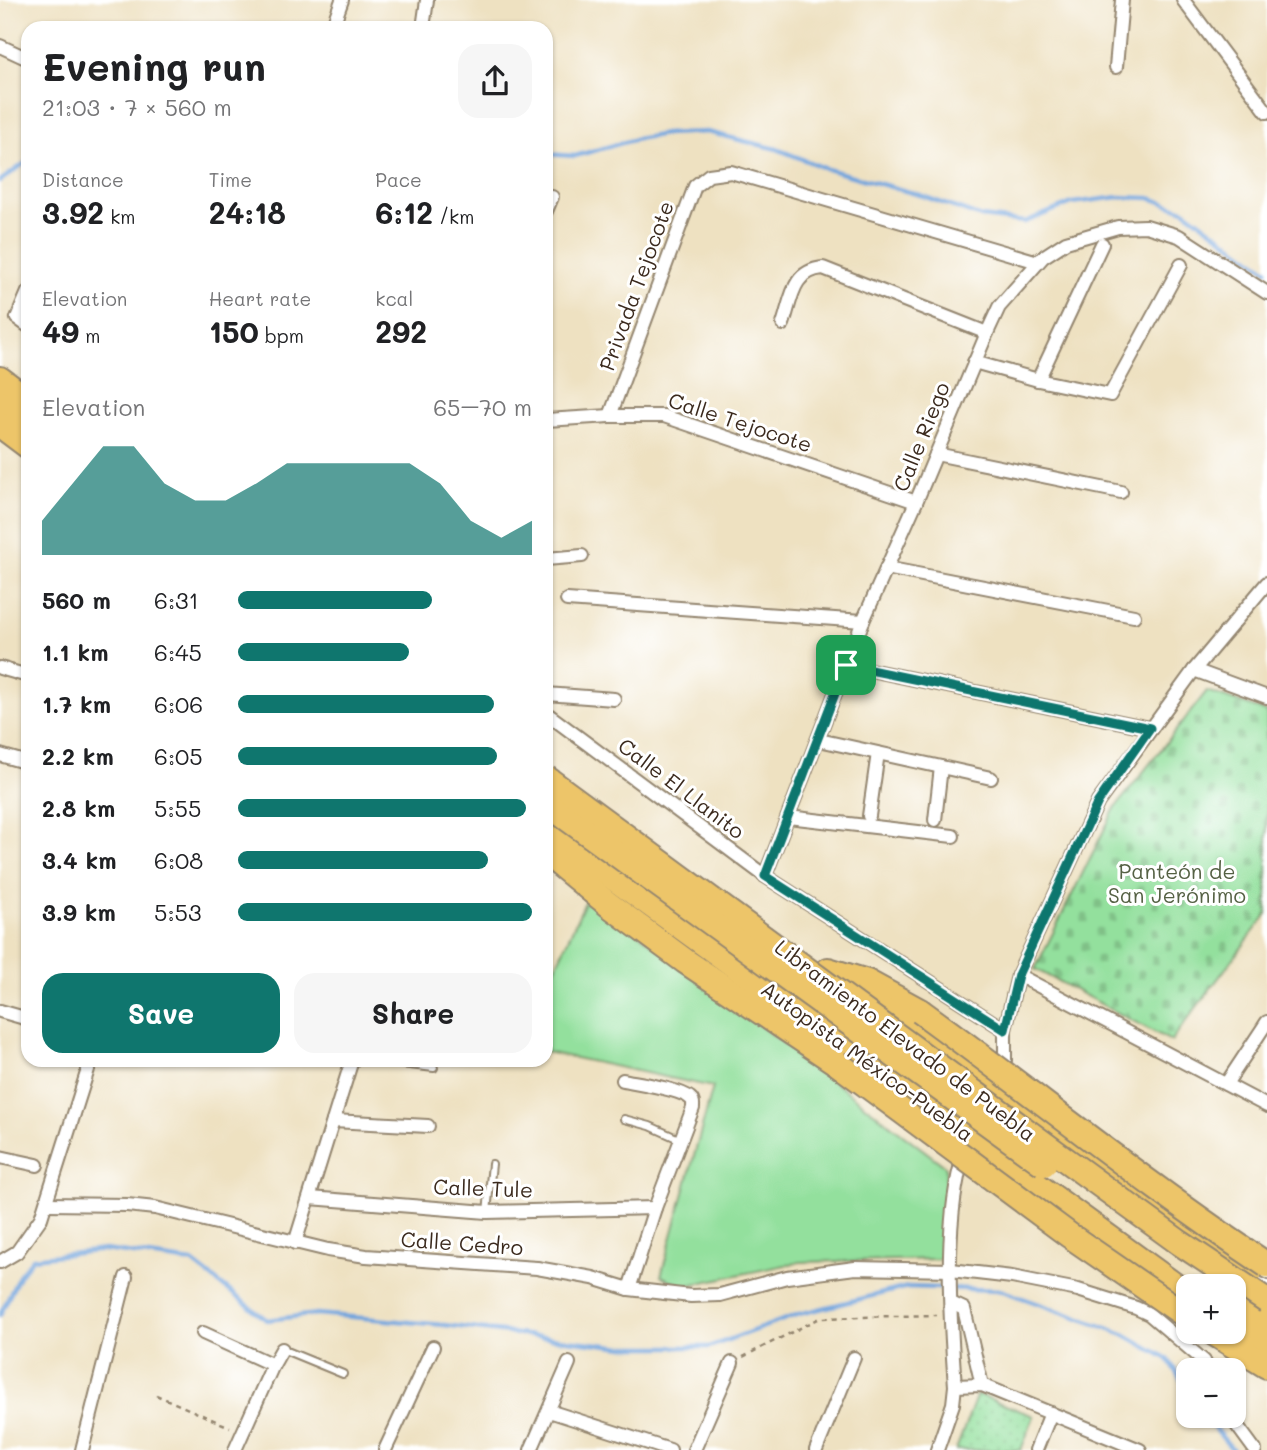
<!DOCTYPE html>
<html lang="en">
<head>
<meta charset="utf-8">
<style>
  :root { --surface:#fff; --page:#f6f6f6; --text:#202124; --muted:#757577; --accent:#0f766e }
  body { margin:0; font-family:Mali,sans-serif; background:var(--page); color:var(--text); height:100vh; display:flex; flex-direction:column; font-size:26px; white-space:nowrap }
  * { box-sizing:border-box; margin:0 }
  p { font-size:23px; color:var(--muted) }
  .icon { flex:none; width:38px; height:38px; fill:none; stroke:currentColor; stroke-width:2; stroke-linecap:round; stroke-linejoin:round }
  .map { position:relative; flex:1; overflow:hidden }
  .sheet { position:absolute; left:21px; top:21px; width:532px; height:1046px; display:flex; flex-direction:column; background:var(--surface); border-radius:21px; box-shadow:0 2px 5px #0004 }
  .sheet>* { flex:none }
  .tools { position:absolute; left:1176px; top:1274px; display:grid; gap:14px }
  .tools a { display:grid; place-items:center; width:70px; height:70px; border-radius:14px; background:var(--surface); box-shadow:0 2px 5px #0004; font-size:35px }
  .pin { position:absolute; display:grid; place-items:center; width:60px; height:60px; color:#fff; margin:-30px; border-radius:14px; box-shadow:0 4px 10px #0006 }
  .round { display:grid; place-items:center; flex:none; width:74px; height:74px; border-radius:21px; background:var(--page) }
  .overview { display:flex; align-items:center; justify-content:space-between; height:119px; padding:0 21px }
  h1 { font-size:38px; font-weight:800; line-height:52px }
  .figures { display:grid; grid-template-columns:repeat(3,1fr); gap:10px; height:119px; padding:7px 21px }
  .figures div { display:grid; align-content:center }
  .figures b { font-size:30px; font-weight:800 }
  .figures small { font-size:19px; font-weight:400 }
  .figures p { font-size:19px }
  .chart { height:196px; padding:14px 21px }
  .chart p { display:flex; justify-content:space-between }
  .chart svg { width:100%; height:126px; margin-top:7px; fill:var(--accent); opacity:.7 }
  .action { display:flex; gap:14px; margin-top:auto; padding:14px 21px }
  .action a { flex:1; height:80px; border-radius:21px; background:var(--accent); color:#fff; font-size:28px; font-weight:800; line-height:80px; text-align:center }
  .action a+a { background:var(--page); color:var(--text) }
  ul { padding:0 21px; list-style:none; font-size:23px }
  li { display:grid; grid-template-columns:112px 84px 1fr; align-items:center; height:52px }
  li i { height:18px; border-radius:9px; background:var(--accent) }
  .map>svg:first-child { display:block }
  .grass { fill:#93e09d; stroke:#67855e; stroke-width:2 }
  .cemetery { fill:url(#cemetery-stones); stroke:#67855e; stroke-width:2 }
  .park { fill:url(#park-dots); stroke:#67855e; stroke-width:2 }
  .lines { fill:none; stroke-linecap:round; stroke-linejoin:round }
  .stream { stroke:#71a4dd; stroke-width:4.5 }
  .service-casing { stroke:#948670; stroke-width:10 }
  .minor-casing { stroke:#948670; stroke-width:16 }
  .motorway-casing { stroke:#948670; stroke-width:28 }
  .path { stroke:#948670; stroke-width:2.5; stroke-dasharray:5 5; stroke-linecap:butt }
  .service { stroke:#fff; stroke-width:6 }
  .minor { stroke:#fff; stroke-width:12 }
  .motorway { stroke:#edc569; stroke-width:24 }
  .motorway-bridge-casing { stroke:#948670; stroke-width:28; stroke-linecap:butt }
  .motorway-bridge { stroke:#edc569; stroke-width:24 }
  .route-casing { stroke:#fff; stroke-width:14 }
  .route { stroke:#0f766e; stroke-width:9 }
  .labels { text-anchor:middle; stroke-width:6; stroke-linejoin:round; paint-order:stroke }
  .street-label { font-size:21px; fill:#3b2a1e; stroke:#fff }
  .park-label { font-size:21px; fill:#556144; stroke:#fff }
</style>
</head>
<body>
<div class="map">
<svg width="1267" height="1450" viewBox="0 0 1267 1450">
  <defs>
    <pattern id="cemetery-stones" width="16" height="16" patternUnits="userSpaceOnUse" patternTransform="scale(1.75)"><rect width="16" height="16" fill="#93e09d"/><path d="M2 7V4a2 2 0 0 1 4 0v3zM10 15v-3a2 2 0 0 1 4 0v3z" fill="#80c087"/></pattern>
    <pattern id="park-dots" width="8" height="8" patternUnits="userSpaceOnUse" patternTransform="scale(1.75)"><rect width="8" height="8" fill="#93e09d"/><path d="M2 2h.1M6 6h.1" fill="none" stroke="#80c087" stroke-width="1.8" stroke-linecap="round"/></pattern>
  </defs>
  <rect width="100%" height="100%" fill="#fff"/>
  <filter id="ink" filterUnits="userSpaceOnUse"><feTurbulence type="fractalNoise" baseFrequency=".0143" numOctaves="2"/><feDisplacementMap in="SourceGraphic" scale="14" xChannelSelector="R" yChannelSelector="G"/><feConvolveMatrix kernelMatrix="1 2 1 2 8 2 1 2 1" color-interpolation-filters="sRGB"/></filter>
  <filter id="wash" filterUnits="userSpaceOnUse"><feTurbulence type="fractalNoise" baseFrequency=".00686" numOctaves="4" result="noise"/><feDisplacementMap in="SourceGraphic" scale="28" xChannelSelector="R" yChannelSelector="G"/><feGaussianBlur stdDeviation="1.57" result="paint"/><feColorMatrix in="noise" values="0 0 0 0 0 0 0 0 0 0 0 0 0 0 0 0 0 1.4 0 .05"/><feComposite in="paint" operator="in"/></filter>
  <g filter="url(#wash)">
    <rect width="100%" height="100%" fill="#eee1c1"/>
    <path class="grass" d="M588 895 946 1167 942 1259 800 1262 684 1286 661 1276 713 1087 546 1052V988Z"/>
    <path class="cemetery" d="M1207 691 1267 712V914L1171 1041 1035 969 1115 808Z"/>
    <path class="park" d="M977 1394 1034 1416 1021 1450H956Z"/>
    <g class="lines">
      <g class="stream">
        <path d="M546 154 575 156 636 139 665 134 707 132 777 149 827 169 920 195 981 217 1025 222 1072 203 1119 197 1150 198 1184 210 1267 270"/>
        <path d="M0 181 28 161"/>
        <path d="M0 1315 20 1274 33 1258 105 1250 192 1262 267 1320 317 1314 444 1325 624 1347H709L799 1314 908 1287 1000 1290 1124 1334 1168 1359 1188 1391"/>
        <path d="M1204 1416 1233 1450"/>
      </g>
    </g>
  </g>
  <g filter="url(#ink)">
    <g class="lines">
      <defs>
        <g id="service">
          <path d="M368 1060 434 1068"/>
          <path d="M624 1119 650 1126 681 1140"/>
          <path d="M487 1212 492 1164"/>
          <path d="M1256 1279 1267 1284"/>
          <path d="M282 1349 343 1374"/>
        </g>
        <g id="minor">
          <path d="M1183 0 1267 112"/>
          <path d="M332 28 342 0"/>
          <path d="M423 28 427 0"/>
          <path d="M0 46 28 59"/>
          <path d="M1116 67 1122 0"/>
          <path d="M546 211 552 197"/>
          <path d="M28 292 17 318 28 326"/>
          <path d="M783 324C792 298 792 271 823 268L987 333"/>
          <path d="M974 362 1038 380 1110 395 1181 265"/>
          <path d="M1038 380 1102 244"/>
          <path d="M610 416 695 186 709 175 731 172 1038 262"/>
          <path d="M546 420 610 416H664L916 502"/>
          <path d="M936 454 1121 492"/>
          <path d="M546 559 582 556"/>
          <path d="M886 568 1134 616"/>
          <path d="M567 600 863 621"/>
          <path d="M846 665 1150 728"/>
          <path d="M0 668 28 676"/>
          <path d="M1194 670 1267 697"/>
          <path d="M546 694 614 699"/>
          <path d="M546 713 765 876 1005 1030"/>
          <path d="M819 740 991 778"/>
          <path d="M0 755 28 763"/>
          <path d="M869 816 878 753"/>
          <path d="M788 817 953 836"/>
          <path d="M935 820 941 767"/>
          <path d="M765 876 863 621 916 502 987 333 999 307 1043 257 1066 242 1118 227 1146 226 1179 236 1267 293"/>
          <path d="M1018 975 1267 1106"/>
          <path d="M0 1011 28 1019"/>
          <path d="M1005 1061V1030L1018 975 1098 802 1194 670 1267 583"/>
          <path d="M623 1080C637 1083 680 1089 690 1098 694 1101 693 1104 693 1108L655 1208 629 1289"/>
          <path d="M1226 1084 1267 1022"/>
          <path d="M333 1121 428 1126"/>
          <path d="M0 1157 37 1165"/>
          <path d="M310 1198 487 1212 655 1208"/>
          <path d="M47 1204 127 1205 155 1208 328 1250 366 1256 537 1268 593 1278 629 1289 691 1296 720 1295 787 1277 855 1268 951 1270 1012 1277 1078 1290 1136 1308 1149 1314 1204 1361 1208 1370"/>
          <path d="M295 1243 352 1060"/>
          <path d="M0 1262 17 1252 41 1218 91 1060"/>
          <path d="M951 1303 964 1309 982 1385"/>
          <path d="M203 1333 273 1365 282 1349"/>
          <path d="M955 1386 982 1385 1140 1450"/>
          <path d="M549 1411 670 1450"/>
          <path d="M1230 1416 1255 1450"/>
          <path d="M82 1450 126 1277"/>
          <path d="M235 1450 273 1365"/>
          <path d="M385 1450 433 1347"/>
          <path d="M531 1450 569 1363"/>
          <path d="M694 1450 732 1363"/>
          <path d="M816 1450 854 1358"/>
          <path d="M937 1450 953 1404 955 1386C950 1320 944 1228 961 1164"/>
          <path d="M1036 1450 1051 1413"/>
        </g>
        <g id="motorway">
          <path d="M0 379 28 400"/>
          <path d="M0 403 28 424"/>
          <path d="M0 425 28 446"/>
          <path d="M546 829 1188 1295"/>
          <path d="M546 853 608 904 685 961 837 1063"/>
          <path d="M828 970 867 982 920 1011"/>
          <path d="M870 1001 1190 1235 1249 1275"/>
          <path d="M1234 1299 1267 1322"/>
          <path d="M1234 1324 1267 1345"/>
          <path d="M1212 1332 1267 1366"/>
        </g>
      </defs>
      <use href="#service" class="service-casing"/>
      <use href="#minor" class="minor-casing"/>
      <use href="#motorway" class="motorway-casing"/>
      <g class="path">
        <path d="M743 1357 820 1318 937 1315"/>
        <path d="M156 1395 230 1427"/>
      </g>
      <use href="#service" class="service"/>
      <use href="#minor" class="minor"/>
      <use href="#motorway" class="motorway"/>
      <defs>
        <g id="motorway-bridge">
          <path d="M546 778 1055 1152 1180 1243 1267 1301"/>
          <path d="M546 803 1044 1164"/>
          <path d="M920 1011C1036 1095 1147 1186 1267 1265"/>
          <path d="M837 1063 1069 1235 1188 1317"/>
        </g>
      </defs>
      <use href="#motorway-bridge" class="motorway-bridge-casing"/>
      <use href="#motorway-bridge" class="motorway-bridge"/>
    </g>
  </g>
  <g class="lines" filter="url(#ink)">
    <defs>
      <path id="route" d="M846 665 1150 728 1098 802 1018 975 1005 1030 765 876Z"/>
    </defs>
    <use href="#route" class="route-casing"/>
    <use href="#route" class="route"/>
  </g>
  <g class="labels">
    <g class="street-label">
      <text transform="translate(637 286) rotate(-70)" y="7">Privada Tejocote</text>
      <text transform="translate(740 423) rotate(18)" y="7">Calle Tejocote</text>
      <text transform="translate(922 437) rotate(-68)" y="7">Calle Riego</text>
      <text transform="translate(681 789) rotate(37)" y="7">Calle El Llanito</text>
      <text transform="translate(905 1041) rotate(37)" y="7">Libramiento Elevado de Puebla</text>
      <text transform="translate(867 1062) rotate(36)" y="7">Autopista México-Puebla</text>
      <text transform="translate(483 1189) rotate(2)" y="7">Calle Tule</text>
      <text transform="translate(462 1244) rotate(4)" y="7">Calle Cedro</text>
    </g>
    <g class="park-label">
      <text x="1177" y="879">Panteón de<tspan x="1177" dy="24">San Jerónimo</tspan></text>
    </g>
  </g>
</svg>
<div class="tools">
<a>+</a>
<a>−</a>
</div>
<div class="pin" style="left:846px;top:665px;background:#1e9e55"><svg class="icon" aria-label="arrive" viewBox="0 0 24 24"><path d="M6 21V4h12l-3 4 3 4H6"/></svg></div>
<section class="sheet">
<div class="overview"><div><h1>Evening run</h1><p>21:03 · 7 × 560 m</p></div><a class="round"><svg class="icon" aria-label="share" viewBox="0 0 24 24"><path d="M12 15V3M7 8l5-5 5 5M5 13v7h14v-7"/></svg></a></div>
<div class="figures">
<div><p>Distance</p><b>3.92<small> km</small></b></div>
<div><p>Time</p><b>24:18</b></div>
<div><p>Pace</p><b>6:12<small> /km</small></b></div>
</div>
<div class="figures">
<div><p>Elevation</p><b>49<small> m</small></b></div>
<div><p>Heart rate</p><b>150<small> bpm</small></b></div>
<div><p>kcal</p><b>292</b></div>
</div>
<div class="chart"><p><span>Elevation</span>65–70 m</p>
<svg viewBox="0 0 160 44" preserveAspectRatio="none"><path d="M0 44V32L10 19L20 6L30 6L40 19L50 25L60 25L70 19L80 12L90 12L100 12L110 12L120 12L130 19L140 32L150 38L160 32V44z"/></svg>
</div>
<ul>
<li><b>560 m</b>6:31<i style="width:66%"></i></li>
<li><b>1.1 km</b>6:45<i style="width:58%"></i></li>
<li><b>1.7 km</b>6:06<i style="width:87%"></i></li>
<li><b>2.2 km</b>6:05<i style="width:88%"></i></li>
<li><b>2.8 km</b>5:55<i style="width:98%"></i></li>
<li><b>3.4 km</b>6:08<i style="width:85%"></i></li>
<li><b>3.9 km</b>5:53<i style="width:100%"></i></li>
</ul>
<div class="action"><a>Save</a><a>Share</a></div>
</section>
</div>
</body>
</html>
